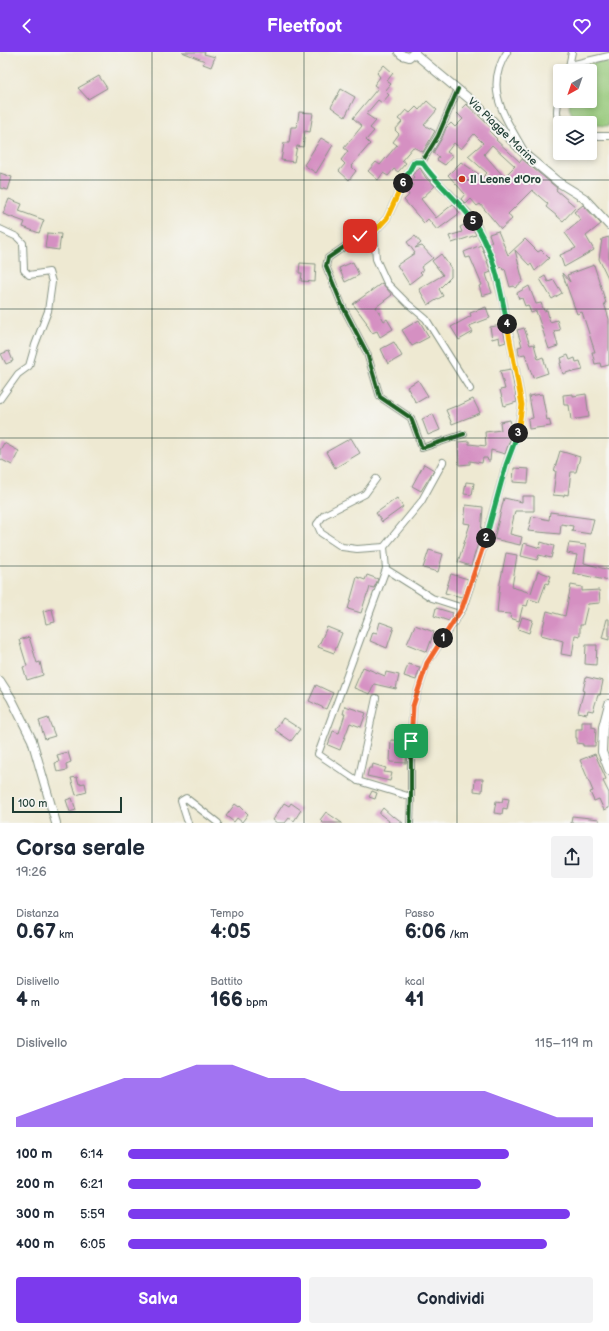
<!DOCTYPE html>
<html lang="it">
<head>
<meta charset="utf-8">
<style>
  :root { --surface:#fff; --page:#f2f2f3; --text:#1f2937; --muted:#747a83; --accent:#7c3aed }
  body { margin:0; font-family:"Balsamiq Sans",sans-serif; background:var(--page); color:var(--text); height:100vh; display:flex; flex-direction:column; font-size:15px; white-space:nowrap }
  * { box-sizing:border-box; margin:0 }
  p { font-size:13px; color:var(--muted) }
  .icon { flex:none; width:22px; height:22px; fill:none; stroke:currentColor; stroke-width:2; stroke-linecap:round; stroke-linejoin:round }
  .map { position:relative; height:771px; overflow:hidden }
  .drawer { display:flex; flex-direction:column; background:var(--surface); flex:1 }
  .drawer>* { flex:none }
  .needle { width:26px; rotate:220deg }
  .controls { position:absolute; left:553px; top:12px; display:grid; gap:8px }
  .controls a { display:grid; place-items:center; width:44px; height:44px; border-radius:4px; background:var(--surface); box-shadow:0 2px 6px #0003; font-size:20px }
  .scale { position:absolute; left:12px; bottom:10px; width:110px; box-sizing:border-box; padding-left:4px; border:2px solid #1f3d34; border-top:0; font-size:11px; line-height:14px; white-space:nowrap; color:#1f3d34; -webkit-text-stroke:3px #f6f6f2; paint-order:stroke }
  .pin { position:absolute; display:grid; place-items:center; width:34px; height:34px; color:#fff; margin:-17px; border-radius:8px; box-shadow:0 2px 6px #0006 }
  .km { position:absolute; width:20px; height:20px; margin:-10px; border-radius:50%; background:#222; color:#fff; font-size:11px; line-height:20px; text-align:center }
  .round { display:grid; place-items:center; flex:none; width:42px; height:42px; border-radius:4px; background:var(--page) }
  .summary { display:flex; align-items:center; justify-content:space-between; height:68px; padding:0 16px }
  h1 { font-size:22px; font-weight:600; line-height:30px }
  .stats { display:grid; grid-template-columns:repeat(3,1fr); gap:6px; height:68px; padding:4px 16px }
  .stats div { display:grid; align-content:center }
  .stats b { font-size:20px; font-weight:600 }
  .stats small { font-size:11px; font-weight:400 }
  .stats p { font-size:11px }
  .chart { height:112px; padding:8px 16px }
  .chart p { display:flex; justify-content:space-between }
  .chart svg { width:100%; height:72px; margin-top:4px; fill:var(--accent); opacity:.7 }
  .cta { display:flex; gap:8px; margin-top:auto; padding:8px 16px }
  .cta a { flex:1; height:46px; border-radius:4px; background:var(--accent); color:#fff; font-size:16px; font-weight:600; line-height:46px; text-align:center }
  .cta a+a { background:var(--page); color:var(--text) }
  ul { padding:0 16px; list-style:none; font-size:13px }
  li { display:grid; grid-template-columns:64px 48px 1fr; align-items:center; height:30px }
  li i { height:10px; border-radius:5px; background:var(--accent) }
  header { display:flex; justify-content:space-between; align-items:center; height:52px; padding:0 16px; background:var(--accent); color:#fff; font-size:18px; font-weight:600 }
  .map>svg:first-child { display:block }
  .green { fill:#94c778; stroke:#5a8256 }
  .building { fill:#d590c2; fill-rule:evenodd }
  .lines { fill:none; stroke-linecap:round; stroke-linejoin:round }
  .minor-casing { stroke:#869383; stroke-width:8 }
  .tertiary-casing { stroke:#869383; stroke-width:10 }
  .minor { stroke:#fff; stroke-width:6 }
  .tertiary { stroke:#fff; stroke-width:8 }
  .cycleway-casing { stroke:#f6f6f2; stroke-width:6 }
  .cycleway { stroke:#1b5e20; stroke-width:4 }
  .split-1-casing { stroke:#fff; stroke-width:8 }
  .split-2-casing { stroke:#fff; stroke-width:8 }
  .split-3-casing { stroke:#fff; stroke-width:8 }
  .split-4-casing { stroke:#fff; stroke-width:8 }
  .split-5-casing { stroke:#fff; stroke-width:8 }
  .split-6-casing { stroke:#fff; stroke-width:8 }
  .split-7-casing { stroke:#fff; stroke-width:8 }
  .split-1 { stroke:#f0652b; stroke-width:5 }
  .split-2 { stroke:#f0652b; stroke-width:5 }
  .split-3 { stroke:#22a559; stroke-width:5 }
  .split-4 { stroke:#f5b400; stroke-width:5 }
  .split-5 { stroke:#22a559; stroke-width:5 }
  .split-6 { stroke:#22a559; stroke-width:5 }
  .split-7 { stroke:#f5b400; stroke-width:5 }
  .grid { fill:none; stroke:#1f3d34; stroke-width:1; stroke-opacity:0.55 }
  .poi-dot { fill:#c8321e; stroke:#f6f6f2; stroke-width:1.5 }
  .labels { text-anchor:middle; stroke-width:4; stroke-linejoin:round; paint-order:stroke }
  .street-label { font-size:11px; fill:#1f3d34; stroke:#f6f6f2 }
  .poi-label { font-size:11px; font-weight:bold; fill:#1f3d34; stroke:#f6f6f2; text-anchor:start }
</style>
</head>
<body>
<header><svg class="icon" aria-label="back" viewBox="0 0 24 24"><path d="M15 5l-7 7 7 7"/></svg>Fleetfoot<svg class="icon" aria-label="heart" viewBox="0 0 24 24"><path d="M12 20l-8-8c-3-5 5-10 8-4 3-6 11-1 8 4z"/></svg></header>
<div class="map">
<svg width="609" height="771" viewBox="0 0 609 771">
  <rect width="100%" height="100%" fill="#f6f6f2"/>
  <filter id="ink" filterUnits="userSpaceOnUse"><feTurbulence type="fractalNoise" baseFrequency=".025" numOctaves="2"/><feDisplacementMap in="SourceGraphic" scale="8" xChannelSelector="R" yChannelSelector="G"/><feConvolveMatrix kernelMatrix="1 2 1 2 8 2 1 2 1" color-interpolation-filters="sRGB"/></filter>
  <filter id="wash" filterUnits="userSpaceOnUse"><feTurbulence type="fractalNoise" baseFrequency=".012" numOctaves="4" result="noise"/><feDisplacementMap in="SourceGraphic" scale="16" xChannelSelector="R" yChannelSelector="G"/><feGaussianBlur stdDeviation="0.9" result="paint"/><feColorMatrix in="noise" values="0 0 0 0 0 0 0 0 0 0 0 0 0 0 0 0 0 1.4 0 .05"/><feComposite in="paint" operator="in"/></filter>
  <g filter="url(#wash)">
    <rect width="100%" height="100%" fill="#eee9d2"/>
    <path class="green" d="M609 7V74C596 74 564 69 570 49H590V19H579L581 14Z"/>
    <g id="blocks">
      <g class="building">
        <path d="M182 0H205L204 2 215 5 211 15 203 12 205 9Z"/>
        <path d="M384 13 393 21 387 29 391 32 385 39 389 43 382 51 378 48 366 62 376 69 370 76 374 79 366 88 370 92 351 114 356 119 349 128 339 119 345 112 341 108 348 99 344 96 362 74 353 66 378 36 374 33 380 25 377 21Z"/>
        <path d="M99 24 107 36 88 47 78 36Z"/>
        <path d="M341 37 355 45 345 65 331 55Z"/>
        <path d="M427 49 437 58 424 73 435 79 423 100 413 95 402 108 406 111 398 120 394 117 388 124 383 121 378 128 368 119 376 110 380 113 397 93 393 90 399 82 395 78 402 70 398 67 406 58 410 61 416 55 419 58Z"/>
        <path d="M466 52 493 77 490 80 497 87 496 88 520 110 522 107 557 136 556 138 576 155 563 169 546 155 548 152 532 138 508 162 512 167 501 177 480 152 477 154 471 147 466 152 461 147 465 142 448 123 461 110 483 125 487 121 468 104 483 91 474 82 461 97 454 91 447 100 453 104 445 113 437 108 439 105 433 101 442 86 446 76 451 71 455 75 463 67 457 61ZM492 93 515 114 504 125 484 102Z"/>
        <path d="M299 60 313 61 310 80 305 79 303 95 297 94 294 110 281 108 284 91H289L291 75H297Z"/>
        <path d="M321 86 333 93 316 121 304 113Z"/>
        <path d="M420 116 426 126 435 134 421 147 436 166 453 152 460 161 437 178 428 167 424 171 404 148 409 143 407 140 414 133 410 130 414 125 412 123Z"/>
        <path d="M0 121 12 125 8 138 0 136Z"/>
        <path d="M9 147 22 152 19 159 44 168 39 181 23 175 25 170 3 162Z"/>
        <path d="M583 153 601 172 586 184 594 198 564 215 560 203 576 196 565 181 581 168 574 160Z"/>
        <path d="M470 170 476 183 452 191 449 184 462 180 460 175Z"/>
        <path d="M498 179 508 203 525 187 538 200 541 198 549 206 535 219 531 212 529 213 515 198 523 229 515 236 514 234 510 235 505 217 503 218 502 215 499 216 489 190H492L489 182Z"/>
        <path d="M47 181 61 182 59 198 45 196Z"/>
        <path d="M415 184 421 191 415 196 422 194 433 206 421 215 423 219 420 220 422 222 409 232 397 213 415 201 407 190Z"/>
        <path d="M609 185V228L599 207 602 187Z"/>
        <path d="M481 193 491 220 486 222 492 241 482 244 479 234 482 233 470 205 466 206 464 200Z"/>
        <path d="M441 202 451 216V225L439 237 443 244 428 253 419 237 443 223 432 209Z"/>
        <path d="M353 210 359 223 345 230 339 216Z"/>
        <path d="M300 211 316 212 315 230 301 229 302 221H299Z"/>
        <path d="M594 213 606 251H604L609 267V313L601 315 600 311 595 312 592 300H595L582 260 577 262 562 221 570 230 567 223Z"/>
        <path d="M545 224 548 230 554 228 562 241 552 247 540 227Z"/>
        <path d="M382 231 392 243 376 255 384 269 387 267 393 277 380 285 377 279 372 281 366 271H367L353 252Z"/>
        <path d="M529 234 536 252 541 251 544 259 547 258 550 270 557 268 560 278 554 279 558 294 549 297 536 259 531 261 528 253 525 254 522 246 519 247 517 241Z"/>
        <path d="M486 255 490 266 469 274 473 280 459 288 451 275 471 264 470 261Z"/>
        <path d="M419 268 429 285 412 294 402 278Z"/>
        <path d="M502 273 506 290 500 292 499 285 492 287 490 275Z"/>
        <path d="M524 276 530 293 534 292 538 307 543 305 548 321 533 326 525 302 519 303 518 295 522 294 517 278Z"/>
        <path d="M394 290 402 304 388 312 381 297Z"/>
        <path d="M9 299 13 309 6 312 1 302Z"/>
        <path d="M568 303 570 308 575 306 576 310 580 309 583 318 573 320 572 319 563 322 560 311 562 310 561 306Z"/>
        <path d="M511 317 517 350 504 354 500 338 505 337 500 319Z"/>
        <path d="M418 328 428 344 416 351 407 335Z"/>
        <path d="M542 342 547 368 549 367 551 374 529 377 528 367 533 366 529 344Z"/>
        <path d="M573 342V344L586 342 589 365 571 368 569 353H564L563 343Z"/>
        <path d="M473 347 480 361 452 372 446 358 456 354V355Z"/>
        <path d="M433 362 440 378 428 383 422 367Z"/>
        <path d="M510 368 513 379 505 402 491 398 490 409H488L487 406H483L482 411 470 409V412L459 413 458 390 469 389V392L486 394 485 380 501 378 500 370Z"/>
        <path d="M351 386 360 401 335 416 326 400Z"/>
        <path d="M4 391 19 399 12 413 0 407V398Z"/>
        <path d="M560 399 580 405 576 420H571L568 443 564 442V444L553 443 556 419H554Z"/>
        <path d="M424 412 434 418 421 439 412 434Z"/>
        <path d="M514 416 529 417 528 431 513 430Z"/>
        <path d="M466 430 474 431 472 443 464 442Z"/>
        <path d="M522 444H534V459H515L510 482 522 485 520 493 494 487 504 446 522 450Z"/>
        <path d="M397 446 403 455 382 470 376 461Z"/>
        <path d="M466 453 483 455 481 482 471 514 458 510 470 472 464 471Z"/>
        <path d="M550 460 565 462V463L594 467 590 482 572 479 573 474 561 472 560 482 528 479 532 464 549 468Z"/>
        <path d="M541 490 554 494 551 506 539 503 537 508 521 504 524 491 540 496Z"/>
        <path d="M569 491 586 493 584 511 609 518V529L573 521 577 503 567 501Z"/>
        <path d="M429 498 443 502 438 520 423 516Z"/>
        <path d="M506 501 517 503 512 535 531 541 538 519 551 524 548 532 546 531 539 550 529 547 527 554 523 553 519 569 510 566 511 562 497 561 500 531Z"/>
        <path d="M451 522 468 527 462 545 445 541Z"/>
        <path d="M367 523 378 527 374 536 370 535 368 542H367L361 561 348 557 357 525 365 528Z"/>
        <path d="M571 533 582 535V539L599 538 600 551 588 552 583 573H580V584L575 583 572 604 561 602 563 589 541 583 547 559 565 564Z"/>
        <path d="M436 556 453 561 449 569 434 564Z"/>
        <path d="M52 557 55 570 46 572 43 559Z"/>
        <path d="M522 565 533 568 529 581 518 577Z"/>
        <path d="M607 567H609V588L602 586Z"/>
        <path d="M380 570 394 575 387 596 370 589 373 580 377 581Z"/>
        <path d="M415 573 434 580 427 600 407 592Z"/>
        <path d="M327 575 342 581 334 601 318 595Z"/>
        <path d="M29 585 37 611 40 610 43 623 27 628 23 615 27 614 19 588Z"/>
        <path d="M586 593H597L596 613 585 612Z"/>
        <path d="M408 612 420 615 416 628 404 624Z"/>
        <path d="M363 615 385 624 386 620 399 623 396 637 374 632 370 642 354 636Z"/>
        <path d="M586 625 603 629 600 643H598L593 659 588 658 587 662 578 660 584 639H583Z"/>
        <path d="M316 633 333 641 326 657 309 649Z"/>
        <path d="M345 654 366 661 361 675 350 671 340 698 328 693 333 679 339 681 345 662H343Z"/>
        <path d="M48 666 55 684 45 687 39 669Z"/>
        <path d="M283 666 300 677 291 689 275 678Z"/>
        <path d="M582 670H592V675L596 676 595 694H583V692L577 691V686H576V677H582Z"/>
        <path d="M391 688 407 689 406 711 390 710Z"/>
        <path d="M68 700 71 710 66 712 67 718 57 720 55 711 59 710 57 703Z"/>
        <path d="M595 702 606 727 603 729 609 741V756L604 758 599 747 594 749 590 740 593 739 580 708Z"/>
        <path d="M373 712 386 716 384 720 392 721 390 729 367 724 369 716H372Z"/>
        <path d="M77 725 79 732 85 731 87 740 76 743 71 726Z"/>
        <path d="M475 727H483L482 740 474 739Z"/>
        <path d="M372 739 377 741 375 747 369 745Z"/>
        <path d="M72 746 76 758 70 760 66 748Z"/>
        <path d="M503 746 509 747 507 757 503 756 502 762 494 761 496 749 502 750Z"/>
        <path d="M284 751 289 754 291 751 301 758 294 769 289 766 285 771H277L273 768Z"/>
        <path d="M235 752 239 755 240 754 248 762 242 770 237 766 234 770 226 764Z"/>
        <path d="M383 756 393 765 394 764 403 771H388L389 769 380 762V760Z"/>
        <path d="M326 760 342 771H323L320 768Z"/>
        <path d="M572 764 599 767V771H571Z"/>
      </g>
    </g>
  </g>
  <g filter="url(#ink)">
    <use href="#blocks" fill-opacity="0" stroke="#869383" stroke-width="1"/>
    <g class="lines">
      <defs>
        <g id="minor">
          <path d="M507 0C483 36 505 65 523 97"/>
          <path d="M570 13 609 4"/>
          <path d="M568 19 572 0"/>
          <path d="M560 45C557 53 555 63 560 71"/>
          <path d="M590 84H609"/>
          <path d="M422 110H414L405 127 387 166 374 180 360 184 328 206 326 214 342 253 367 301 380 345 411 366 422 396 464 382"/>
          <path d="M0 177 17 185 23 191 24 218 29 223 49 220 52 230 48 259 35 293 29 314 18 322 0 347"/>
          <path d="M374 180 376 207 387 231 407 251 426 267 470 337"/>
          <path d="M443 410 421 450 384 495 386 517 432 546 463 556"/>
          <path d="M376 427 365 442 324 463 317 472 321 481 342 495 357 497 384 495"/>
          <path d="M386 517 318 702 358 729 411 745"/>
          <path d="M358 729 376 646"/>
          <path d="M188 771 181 749 186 746 218 771"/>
          <path d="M410 771 411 745V689L413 654 427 611 463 556 481 502 506 413 518 379 522 353 503 249 493 211 477 173 469 162 450 142 430 123 422 110 438 84 458 37"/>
        </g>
        <g id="tertiary">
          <path d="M399 0 402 3 409 5 415 0"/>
          <path d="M414 1 479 55 527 104 558 130 584 146 609 173"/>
          <path d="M0 629 11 646 32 688 56 771"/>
          <path d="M609 652 603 675 602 700 609 718"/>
        </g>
      </defs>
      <use href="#minor" class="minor-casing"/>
      <use href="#tertiary" class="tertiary-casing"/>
      <use href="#minor" class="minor"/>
      <use href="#tertiary" class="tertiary"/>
      <defs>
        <g id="cycleway">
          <path d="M422 110H414L405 127 387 166 374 180 360 184 328 206 326 214 342 253 367 301 380 345 411 366 422 396 464 382"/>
          <path d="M410 771 411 745V689L413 654 427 611 463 556 481 502 506 413 518 379 522 353 503 249 493 211 477 173 469 162 450 142 430 123 422 110 438 84 458 37"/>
        </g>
      </defs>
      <use href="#cycleway" class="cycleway-casing"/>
      <use href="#cycleway" class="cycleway"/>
    </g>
  </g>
  <g class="lines" filter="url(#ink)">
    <defs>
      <path id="split-1" d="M411 689 413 654 427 611 443 586"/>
      <path id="split-2" d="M443 586 462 556 486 486"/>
      <path id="split-3" d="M486 486 506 413 518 381"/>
      <path id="split-4" d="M507 272 522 353 518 381"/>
      <path id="split-5" d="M473 169C494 198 501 238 507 272"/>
      <path id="split-6" d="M403 131 414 110H422C436 132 458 147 473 169"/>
      <path id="split-7" d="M360 184 374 180 387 166 403 131"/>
    </defs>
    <use href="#split-1" class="split-1-casing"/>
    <use href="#split-2" class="split-2-casing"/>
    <use href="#split-3" class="split-3-casing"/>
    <use href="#split-4" class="split-4-casing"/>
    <use href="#split-5" class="split-5-casing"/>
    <use href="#split-6" class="split-6-casing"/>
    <use href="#split-7" class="split-7-casing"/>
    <use href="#split-1" class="split-1"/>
    <use href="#split-2" class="split-2"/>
    <use href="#split-3" class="split-3"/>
    <use href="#split-4" class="split-4"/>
    <use href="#split-5" class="split-5"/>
    <use href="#split-6" class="split-6"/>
    <use href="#split-7" class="split-7"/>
  </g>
  <path class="grid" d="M152 0V771M304 0V771M457 0V771M0 128H609M0 257H609M0 386H609M0 514H609M0 642H609"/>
  <circle class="poi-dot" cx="462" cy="127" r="4"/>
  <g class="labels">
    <g class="street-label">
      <text transform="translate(503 79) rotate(44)" y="4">Via Piagge Marine</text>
    </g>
    <g class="poi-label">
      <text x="470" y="131">Il Leone d'Oro</text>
    </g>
  </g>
</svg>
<div class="controls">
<a><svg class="needle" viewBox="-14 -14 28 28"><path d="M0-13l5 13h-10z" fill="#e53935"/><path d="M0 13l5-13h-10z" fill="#747a83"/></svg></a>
<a><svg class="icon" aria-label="layers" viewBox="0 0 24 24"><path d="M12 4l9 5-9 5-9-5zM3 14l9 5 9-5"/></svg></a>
</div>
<div class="scale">100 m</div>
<div class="pin" style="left:411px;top:689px;background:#1e9e55"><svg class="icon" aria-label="arrive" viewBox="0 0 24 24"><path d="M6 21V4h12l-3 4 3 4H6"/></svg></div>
<div class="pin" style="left:360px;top:184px;background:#d93025"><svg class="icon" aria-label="check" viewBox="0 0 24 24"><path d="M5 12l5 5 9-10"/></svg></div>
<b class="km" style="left:443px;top:586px">1</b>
<b class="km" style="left:486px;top:486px">2</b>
<b class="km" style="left:518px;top:381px">3</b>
<b class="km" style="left:507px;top:272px">4</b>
<b class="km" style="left:473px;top:169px">5</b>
<b class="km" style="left:403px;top:131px">6</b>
</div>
<section class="drawer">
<div class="summary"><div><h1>Corsa serale</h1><p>19:26</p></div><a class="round"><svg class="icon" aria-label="share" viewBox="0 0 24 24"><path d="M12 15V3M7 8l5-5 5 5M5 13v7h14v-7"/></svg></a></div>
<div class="stats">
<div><p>Distanza</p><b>0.67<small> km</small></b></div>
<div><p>Tempo</p><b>4:05</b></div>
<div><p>Passo</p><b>6:06<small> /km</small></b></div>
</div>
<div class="stats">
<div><p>Dislivello</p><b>4<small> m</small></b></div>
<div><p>Battito</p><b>166<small> bpm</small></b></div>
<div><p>kcal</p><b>41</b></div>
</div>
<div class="chart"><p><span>Dislivello</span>115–119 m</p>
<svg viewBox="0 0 160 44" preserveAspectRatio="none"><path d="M0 44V38L10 30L20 22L30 14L40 14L50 6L60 6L70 14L80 14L90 22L100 22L110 22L120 22L130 22L140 30L150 38L160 38V44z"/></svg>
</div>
<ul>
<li><b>100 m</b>6:14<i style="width:82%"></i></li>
<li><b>200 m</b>6:21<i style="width:76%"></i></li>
<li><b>300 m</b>5:59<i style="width:95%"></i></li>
<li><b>400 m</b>6:05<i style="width:90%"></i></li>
</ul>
<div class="cta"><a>Salva</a><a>Condividi</a></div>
</section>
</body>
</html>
